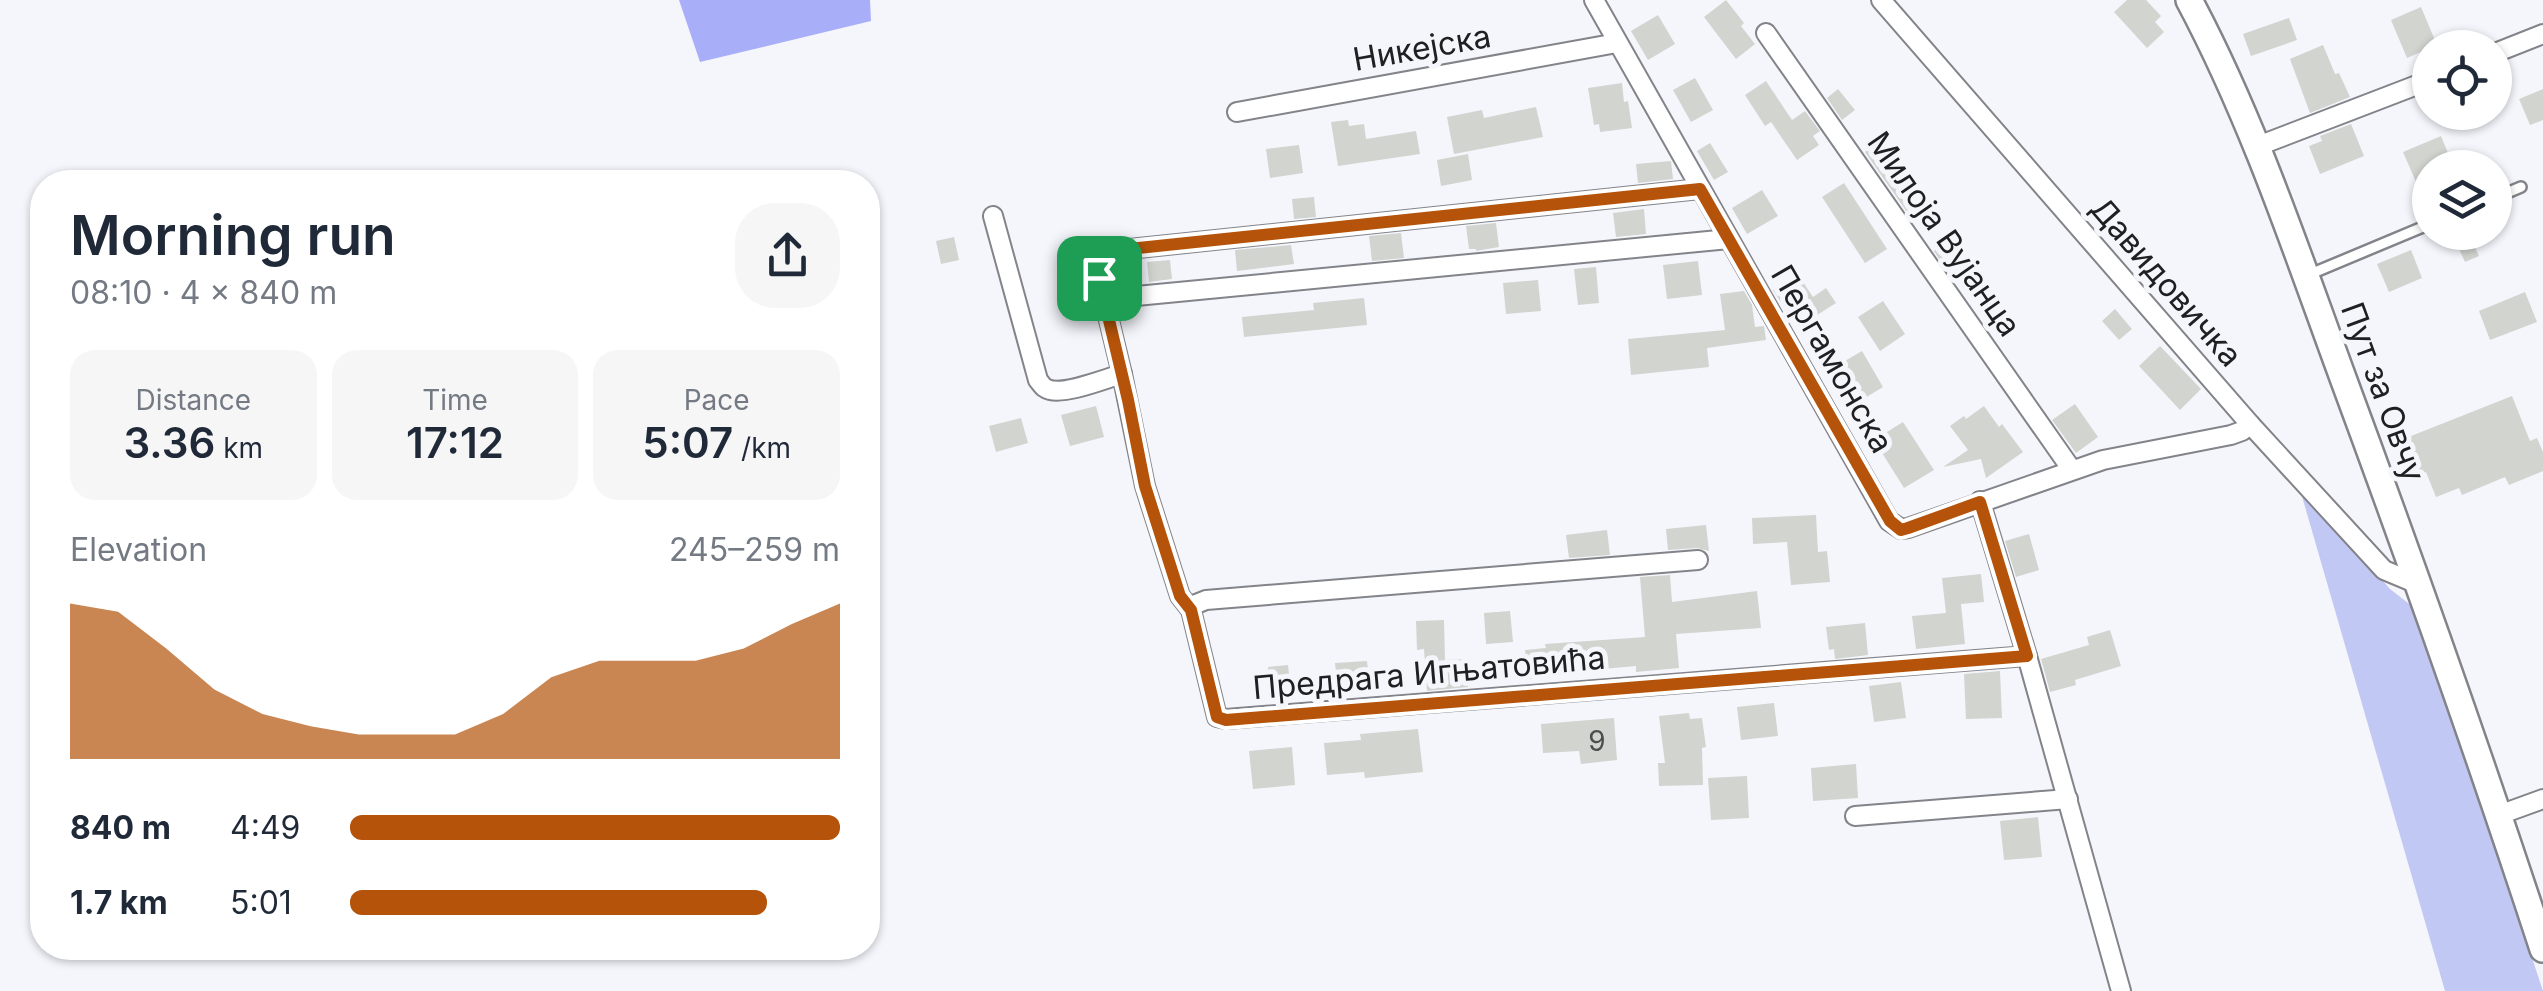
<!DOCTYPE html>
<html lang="en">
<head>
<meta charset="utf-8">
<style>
  :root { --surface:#fff; --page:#f6f6f7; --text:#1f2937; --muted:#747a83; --accent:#b45309 }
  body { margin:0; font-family:Inter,sans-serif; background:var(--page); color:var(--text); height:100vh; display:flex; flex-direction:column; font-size:38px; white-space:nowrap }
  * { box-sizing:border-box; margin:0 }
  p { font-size:32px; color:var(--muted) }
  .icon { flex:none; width:55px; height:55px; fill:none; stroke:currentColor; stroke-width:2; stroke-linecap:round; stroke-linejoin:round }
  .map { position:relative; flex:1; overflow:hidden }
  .sheet { position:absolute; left:30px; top:170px; width:850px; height:790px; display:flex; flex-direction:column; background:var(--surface); border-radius:40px; box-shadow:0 2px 8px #0004 }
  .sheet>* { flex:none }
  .fabs { position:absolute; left:2412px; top:30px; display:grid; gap:20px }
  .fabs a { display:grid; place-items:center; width:100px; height:100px; border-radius:50%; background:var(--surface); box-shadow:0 2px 8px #0004; font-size:50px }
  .pin { position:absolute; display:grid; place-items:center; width:85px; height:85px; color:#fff; margin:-42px; border-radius:20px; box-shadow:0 5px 15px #0006 }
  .round { display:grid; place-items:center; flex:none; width:105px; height:105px; border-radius:40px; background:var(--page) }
  .overview { display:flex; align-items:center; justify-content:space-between; height:170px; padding:0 40px }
  h1 { font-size:55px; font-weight:600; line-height:75px }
  .metrics { display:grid; grid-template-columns:repeat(3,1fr); gap:15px; height:170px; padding:10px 40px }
  .metrics div { display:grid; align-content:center; border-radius:25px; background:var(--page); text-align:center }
  .metrics b { font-size:42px; font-weight:600 }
  .metrics small { font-size:28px; font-weight:400 }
  .metrics p { font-size:28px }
  .chart { height:280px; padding:20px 40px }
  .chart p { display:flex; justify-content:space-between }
  .chart svg { width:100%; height:180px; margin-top:10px; fill:var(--accent); opacity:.7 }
  ul { padding:0 40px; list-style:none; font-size:32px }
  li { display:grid; grid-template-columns:160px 120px 1fr; align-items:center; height:75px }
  li i { height:25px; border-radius:12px; background:var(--accent) }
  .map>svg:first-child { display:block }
  .green { fill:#c2c8f4 }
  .forest { fill:#a8aff8 }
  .building { fill:#d1d4cf }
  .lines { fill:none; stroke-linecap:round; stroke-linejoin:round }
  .lane-casing { stroke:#83848a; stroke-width:14 }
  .street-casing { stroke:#83848a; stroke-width:22 }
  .secondary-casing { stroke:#83848a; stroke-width:30 }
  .lane { stroke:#fff; stroke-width:9 }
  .street { stroke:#fff; stroke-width:18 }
  .secondary { stroke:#fff; stroke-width:25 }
  .route-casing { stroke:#fff; stroke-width:20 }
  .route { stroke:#b45309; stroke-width:12 }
  .labels { text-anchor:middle; stroke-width:10; stroke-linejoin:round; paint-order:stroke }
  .number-label { font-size:28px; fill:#4c4d4d }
  .street-label { font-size:32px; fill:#202022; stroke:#f5f6fc }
</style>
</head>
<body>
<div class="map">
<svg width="2543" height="991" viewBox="0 0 2543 991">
  <rect width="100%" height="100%" fill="#f5f6fc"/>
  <path class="green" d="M2299 486 2390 589 2417 610 2543 991H2445Z"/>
  <path class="forest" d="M679 0H870L871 21 700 62Z"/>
  <g class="building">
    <path d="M1726 0 1744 23 1741 26 1755 44 1736 59 1704 17Z"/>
    <path d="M2127 0H2146L2161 16 2155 22 2164 32 2147 48 2114 12Z"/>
    <path d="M2421 7 2437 45 2407 58 2391 20Z"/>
    <path d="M1658 15 1675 44 1648 60 1631 31Z"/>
    <path d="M2289 18 2297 40 2251 56 2243 34Z"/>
    <path d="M2323 45 2335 74 2339 73 2350 97 2310 113 2290 59Z"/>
    <path d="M1695 78 1713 110 1691 122 1673 90Z"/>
    <path d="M1766 81 1792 120 1805 111 1820 131 1813 136 1819 145 1797 160 1771 122 1765 126 1745 95Z"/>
    <path d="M1622 83 1624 102 1628 101 1632 128 1600 132 1599 124 1594 125 1588 88Z"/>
    <path d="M1838 89 1855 110 1842 120 1827 98Z"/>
    <path d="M2543 89V120L2530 125 2519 99Z"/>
    <path d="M1536 107 1543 137 1454 154 1447 117 1482 110 1484 118Z"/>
    <path d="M1348 120 1349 126 1364 124 1366 139 1416 131 1420 154 1338 166 1331 122Z"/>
    <path d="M2351 124 2364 156 2320 174 2309 146 2322 141 2320 136Z"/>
    <path d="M2441 136 2454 168H2430V176L2416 182 2403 152Z"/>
    <path d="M1710 143 1728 172 1714 180 1697 151Z"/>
    <path d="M1876 143 1890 161 1892 159 1930 210 1914 222 1865 152Z"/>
    <path d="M1299 145 1303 173 1270 178 1266 149Z"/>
    <path d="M1468 154 1472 180 1441 186 1437 160Z"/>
    <path d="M1671 161 1673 179 1638 183 1636 164Z"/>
    <path d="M1844 183 1887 249 1865 263 1822 197Z"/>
    <path d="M1762 190 1778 216 1747 234 1732 208Z"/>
    <path d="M1314 197 1316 217 1294 219 1292 199Z"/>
    <path d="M1644 209 1646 234 1616 237 1613 213Z"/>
    <path d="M1496 223 1499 247 1476 251V249H1469L1466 226Z"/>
    <path d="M1401 233 1404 258 1372 261 1369 236Z"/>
    <path d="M2469 234 2479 256 2465 262 2455 240Z"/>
    <path d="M954 237 959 260 941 264 936 241Z"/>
    <path d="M1950 239 1967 263 1950 275 1934 251Z"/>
    <path d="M1291 245 1294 264 1237 271 1235 250Z"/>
    <path d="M2411 250 2422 278 2389 292 2377 264Z"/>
    <path d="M1170 260 1172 279 1149 282 1147 262Z"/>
    <path d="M1698 261 1702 295 1667 299 1663 265Z"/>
    <path d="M1596 267 1599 303 1578 305 1574 269Z"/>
    <path d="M1797 273 1813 297 1826 288 1836 303 1803 324 1793 309 1788 313 1773 290Z"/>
    <path d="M1538 280 1541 311 1506 314 1503 283Z"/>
    <path d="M1987 286 1997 299 1983 310 1973 297Z"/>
    <path d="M1744 291 1752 305 1755 327 1764 326 1766 340 1707 348 1709 367 1631 375 1628 339 1725 330 1720 294Z"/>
    <path d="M2525 292 2537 322 2490 340 2479 311Z"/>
    <path d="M1364 298 1367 325 1244 337 1242 317 1314 310 1313 303Z"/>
    <path d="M1883 301 1905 334 1880 351 1858 317Z"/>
    <path d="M2115 309 2132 329 2119 340 2102 321Z"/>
    <path d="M2160 346 2201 389 2180 410 2139 366Z"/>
    <path d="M1862 351 1883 387 1855 404 1831 369Z"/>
    <path d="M2512 396 2530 441 2537 438 2543 452V471L2509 485 2505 477 2462 495 2459 488 2436 497 2426 472 2416 476 2401 440Z"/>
    <path d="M2075 404 2098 437 2076 453 2052 420Z"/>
    <path d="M1096 406 1104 437 1070 446 1061 415Z"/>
    <path d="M1984 406 1999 427 2002 424 2023 452 1986 478 1981 459 1943 467 1968 450 1950 426 1964 416 1966 419Z"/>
    <path d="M1021 418 1028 443 996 452 989 426Z"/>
    <path d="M1903 422 1934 470 1904 488 1874 440Z"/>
    <path d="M1816 515 1818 552 1827 551 1830 582 1791 585 1787 542 1753 544 1752 518Z"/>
    <path d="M1706 525 1709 551 1697 548 1668 550 1666 529Z"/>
    <path d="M1607 530 1610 555 1569 558 1566 535Z"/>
    <path d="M2029 534 2039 570 2016 577 2005 541Z"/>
    <path d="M1981 574 1984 602 1961 604 1965 644 1916 649 1912 616 1946 613 1942 578Z"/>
    <path d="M1670 575 1672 602 1757 591 1761 628 1676 634 1679 668 1636 672V666L1548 674 1549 678 1528 679 1525 650 1546 648 1545 644 1645 637 1640 577Z"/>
    <path d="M1510 611 1513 642 1486 644 1484 613Z"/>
    <path d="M1444 620 1445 660 1466 659 1468 687 1427 691 1424 649 1417 650 1416 621Z"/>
    <path d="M1865 623 1868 655 1835 659 1834 649 1829 650 1826 627Z"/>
    <path d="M2110 630 2121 666 2075 680 2076 685 2050 692 2041 659 2089 645 2087 637Z"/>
    <path d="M1367 661 1370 690 1338 692 1335 663Z"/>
    <path d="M1288 665 1290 684 1269 686 1268 667Z"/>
    <path d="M2000 671 2002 718 1966 719 1964 674Z"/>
    <path d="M1901 682 1906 718 1874 722 1869 686Z"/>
    <path d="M1774 703 1778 736 1741 740 1737 707Z"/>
    <path d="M1689 713 1690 719 1702 718 1706 747 1702 748 1703 785 1659 786 1658 763H1665L1659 716Z"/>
    <path d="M1614 718 1617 760 1581 764 1579 751 1543 753 1541 724Z"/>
    <path d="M1418 729 1423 772 1365 778 1364 772 1327 775 1324 743 1361 740 1360 734Z"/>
    <path d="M1292 747 1295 785 1253 789 1249 751Z"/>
    <path d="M1856 764 1858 798 1813 801 1811 768Z"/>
    <path d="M1747 776 1749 818 1711 820 1708 778Z"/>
    <path d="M2038 817 2042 857 2004 860 2000 821Z"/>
  </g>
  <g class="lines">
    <defs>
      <g id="lane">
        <path d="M2495 198 2521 187"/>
        <path d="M2308 275 2430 224"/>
      </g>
      <g id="street">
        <path d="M1594 0 1889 521 1901 529 1908 528 2103 460 2231 435 2242 431 2250 424"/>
        <path d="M1881 0 2250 424 2384 570 2420 585"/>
        <path d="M1766 33 2072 470"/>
        <path d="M2495 53 2543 34"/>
        <path d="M1237 112 1617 43"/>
        <path d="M2258 146 2430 80"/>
        <path d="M993 216 1038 380C1043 386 1043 388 1050 390 1068 394 1104 379 1122 374L1099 279C1097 265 1098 258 1110 251L1700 189"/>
        <path d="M1105 299 1729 239"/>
        <path d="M1122 374 1145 486 1180 596 1191 610"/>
        <path d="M1980 501 2027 656 2121 991"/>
        <path d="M1698 560 1206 600 1196 604 1191 610 1217 717 1226 719 2027 656"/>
        <path d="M2499 815 2543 799"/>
        <path d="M1855 816 2068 799"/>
      </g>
      <path id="secondary" d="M2189 0C2253 120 2296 250 2343 378 2413 567 2480 757 2543 949"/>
    </defs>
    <use href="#lane" class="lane-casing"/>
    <use href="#street" class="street-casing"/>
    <use href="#secondary" class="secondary-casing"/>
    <use href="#lane" class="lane"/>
    <use href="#street" class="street"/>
    <use href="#secondary" class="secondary"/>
  </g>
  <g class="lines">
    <defs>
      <path id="route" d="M1700 189 1890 521 1901 530 1908 528 1980 502 2027 656 1226 720 1217 717 1191 610 1180 596 1145 486 1128 400 1099 278C1097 265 1098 258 1110 251Z"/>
    </defs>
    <use href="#route" class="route-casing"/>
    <use href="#route" class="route"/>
  </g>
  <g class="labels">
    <g class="number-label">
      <text x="1597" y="751">9</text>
    </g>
    <g class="street-label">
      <text transform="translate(1422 48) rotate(-10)" y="11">Никејска</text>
      <text transform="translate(1944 234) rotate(55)" y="11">Милоја Вујанца</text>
      <text transform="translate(2166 282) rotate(49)" y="11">Давидовичка</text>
      <text transform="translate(1832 359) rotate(60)" y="11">Пергамонска</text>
      <text transform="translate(2383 392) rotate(70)" y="11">Пут за Овчу</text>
      <text transform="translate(1429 673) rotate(-5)" y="11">Предрага Игњатовића</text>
    </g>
  </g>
</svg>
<div class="fabs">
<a><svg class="icon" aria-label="locate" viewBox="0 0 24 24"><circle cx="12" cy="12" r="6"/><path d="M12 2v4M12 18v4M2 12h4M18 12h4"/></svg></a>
<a><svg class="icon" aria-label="layers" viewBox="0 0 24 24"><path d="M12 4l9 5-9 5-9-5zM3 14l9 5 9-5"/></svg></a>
</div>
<div class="pin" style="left:1099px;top:278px;background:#1e9e55"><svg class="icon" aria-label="arrive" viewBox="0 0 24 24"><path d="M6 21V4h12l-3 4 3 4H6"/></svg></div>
<section class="sheet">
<div class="overview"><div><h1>Morning run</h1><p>08:10 · 4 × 840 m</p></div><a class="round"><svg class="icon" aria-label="share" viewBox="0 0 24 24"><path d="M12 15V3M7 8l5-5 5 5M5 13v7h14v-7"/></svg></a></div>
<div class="metrics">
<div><p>Distance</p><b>3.36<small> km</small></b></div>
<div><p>Time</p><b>17:12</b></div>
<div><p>Pace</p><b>5:07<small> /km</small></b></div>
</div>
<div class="chart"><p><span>Elevation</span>245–259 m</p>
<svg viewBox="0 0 160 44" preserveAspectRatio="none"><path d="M0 44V6L10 8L20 17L30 27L40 33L50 36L60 38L70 38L80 38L90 33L100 24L110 20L120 20L130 20L140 17L150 11L160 6V44z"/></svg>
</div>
<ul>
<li><b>840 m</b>4:49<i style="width:100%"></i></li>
<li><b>1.7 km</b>5:01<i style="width:85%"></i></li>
</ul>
</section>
</div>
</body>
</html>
